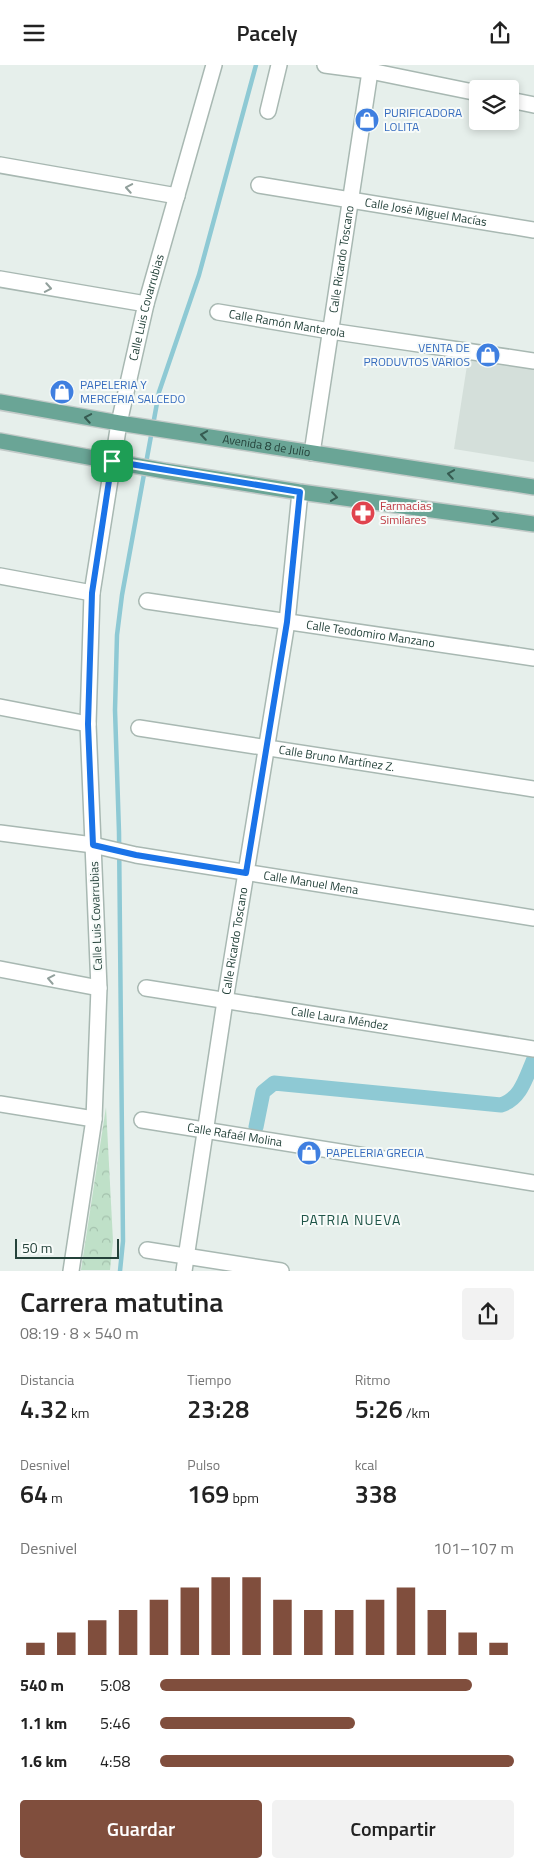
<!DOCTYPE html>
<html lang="es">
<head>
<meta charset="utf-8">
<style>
  :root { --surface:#fff; --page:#f2f2f2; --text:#222; --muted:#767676; --accent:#804e3d }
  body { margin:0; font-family:"Titillium Web",sans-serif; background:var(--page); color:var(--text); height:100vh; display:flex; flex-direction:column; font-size:19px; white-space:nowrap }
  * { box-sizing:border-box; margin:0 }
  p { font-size:16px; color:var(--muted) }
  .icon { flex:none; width:28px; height:28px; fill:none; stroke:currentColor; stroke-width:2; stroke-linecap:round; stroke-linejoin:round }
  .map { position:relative; height:1206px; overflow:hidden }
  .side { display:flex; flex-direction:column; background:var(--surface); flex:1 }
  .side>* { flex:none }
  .buttons { position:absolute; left:469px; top:15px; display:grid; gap:10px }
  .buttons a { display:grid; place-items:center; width:50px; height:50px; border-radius:5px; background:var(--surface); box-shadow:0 2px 8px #0003; font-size:25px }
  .scale { position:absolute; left:15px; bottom:12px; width:104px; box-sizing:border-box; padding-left:5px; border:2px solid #24423a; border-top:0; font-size:14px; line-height:18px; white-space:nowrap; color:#24423a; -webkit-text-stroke:4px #f7fbf9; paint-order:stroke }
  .pin { position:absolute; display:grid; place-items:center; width:42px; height:42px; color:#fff; margin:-21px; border-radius:10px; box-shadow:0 2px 8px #0006 }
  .round { display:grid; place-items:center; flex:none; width:52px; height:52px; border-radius:5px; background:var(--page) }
  .overview { display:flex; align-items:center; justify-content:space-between; height:85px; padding:0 20px }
  h1 { font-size:28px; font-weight:600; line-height:38px }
  .figures { display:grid; grid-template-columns:repeat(3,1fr); gap:8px; height:85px; padding:5px 20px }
  .figures div { display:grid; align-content:center }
  .figures b { font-size:25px; font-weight:600 }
  .figures small { font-size:14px; font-weight:400 }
  .figures p { font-size:14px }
  .chart { height:140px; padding:10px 20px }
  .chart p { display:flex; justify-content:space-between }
  .chart svg { width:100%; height:90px; margin-top:5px; stroke:var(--accent); stroke-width:6 }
  .cta { display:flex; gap:10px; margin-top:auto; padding:10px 20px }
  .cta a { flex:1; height:58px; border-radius:5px; background:var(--accent); color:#fff; font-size:20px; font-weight:600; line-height:58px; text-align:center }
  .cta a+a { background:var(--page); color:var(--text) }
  ul { padding:0 20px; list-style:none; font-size:16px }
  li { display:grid; grid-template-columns:80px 60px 1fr; align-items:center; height:38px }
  li i { height:12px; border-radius:6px; background:var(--accent) }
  header { display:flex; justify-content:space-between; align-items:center; height:65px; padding:0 20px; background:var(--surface); font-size:22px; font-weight:600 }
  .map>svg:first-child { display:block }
  .built { fill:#d4dfda }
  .park { fill:url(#park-crowns) }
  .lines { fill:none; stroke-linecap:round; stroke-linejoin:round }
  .stream { stroke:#8ec9d4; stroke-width:4.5 }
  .canal { stroke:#8ec9d4; stroke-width:15 }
  .minor-casing { stroke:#a8b8b2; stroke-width:18 }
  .major-casing { stroke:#c2cac8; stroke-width:18 }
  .minor { stroke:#fff; stroke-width:15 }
  .major { stroke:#6aa596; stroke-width:15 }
  .oneway { stroke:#92a09c }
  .oneway2 { stroke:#365b51 }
  .route-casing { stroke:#fff; stroke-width:10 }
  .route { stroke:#1a73e8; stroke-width:6 }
  .labels { text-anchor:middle; stroke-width:4; stroke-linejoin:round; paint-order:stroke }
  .shop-label { font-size:12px; fill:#366cbe; stroke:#f7fbf9; text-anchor:start }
  .street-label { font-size:12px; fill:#24423a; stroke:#f7fbf9 }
  .health-label { font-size:12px; fill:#be3a42; stroke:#f7fbf9; text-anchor:start }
  .neighbourhood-label { font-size:14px; letter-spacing:1px; fill:#1f5548; stroke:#f7fbf9 }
</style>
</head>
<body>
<header><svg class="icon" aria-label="menu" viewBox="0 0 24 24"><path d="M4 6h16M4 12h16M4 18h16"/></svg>Pacely<svg class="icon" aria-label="share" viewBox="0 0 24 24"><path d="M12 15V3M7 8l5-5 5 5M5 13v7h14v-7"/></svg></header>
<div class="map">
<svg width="534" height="1206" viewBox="0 0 534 1206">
  <defs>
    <pattern id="park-crowns" width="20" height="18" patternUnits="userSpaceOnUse" patternTransform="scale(1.25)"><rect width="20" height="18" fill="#bfe0c8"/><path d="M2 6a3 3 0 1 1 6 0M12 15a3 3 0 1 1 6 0" fill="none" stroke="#a4c1ad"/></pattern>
  </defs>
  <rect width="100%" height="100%" fill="#e6efeb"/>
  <path class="built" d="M468 294 534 304V397L454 384Z"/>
  <path class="park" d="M106 1042 113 1176 110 1205H81Z"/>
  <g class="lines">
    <path class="stream" d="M120 1206 123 1176 119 767 115 645 117 570 122 530 159 327 199 210 256 0"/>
    <path class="canal" d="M256 1062 263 1027 274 1018 501 1040C521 1034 526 1012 534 994"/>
    <defs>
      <g id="minor">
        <path d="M325 0 370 6 478 28"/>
        <path d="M510 35 534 40"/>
        <path d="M268 46 279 0"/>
        <path d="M0 100 177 131"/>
        <path id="s1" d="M259 120 534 165"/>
        <path d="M0 214 146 239"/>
        <path id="s2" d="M218 247 330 266 534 296"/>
        <path id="s3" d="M312 388 371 0"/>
        <path d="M0 511 92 528"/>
        <path id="s4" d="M147 536 534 593"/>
        <path d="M0 642 88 659"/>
        <path id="s5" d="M139 663 534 724"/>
        <path id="s6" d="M0 768 93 780 136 790 534 853"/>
        <path d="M0 904 99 923"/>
        <path id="s7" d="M146 923 534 984"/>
        <path d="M0 1039 94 1054"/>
        <path id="s8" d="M142 1055 534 1118"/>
        <path d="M147 1185 281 1206"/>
        <path id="s9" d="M71 1206 94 1054 99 923 88 659 92 528 119 358 146 239 214 0"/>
        <path id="s10" d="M184 1206 225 936 287 557 300 427"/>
      </g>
      <g id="major">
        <path id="s11" d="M0 337 119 358 534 422"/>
        <path d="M0 376 165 406 300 427 534 459"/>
      </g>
    </defs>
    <use href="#minor" class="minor-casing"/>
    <use href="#major" class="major-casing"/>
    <use href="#minor" class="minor"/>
    <use href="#major" class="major"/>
  </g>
  <defs><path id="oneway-chevron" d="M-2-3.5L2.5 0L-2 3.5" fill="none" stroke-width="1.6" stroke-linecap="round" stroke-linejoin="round" transform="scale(1.25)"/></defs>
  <g class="oneway">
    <use href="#oneway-chevron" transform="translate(129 123) rotate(-170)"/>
    <use href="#oneway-chevron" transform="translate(48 223) rotate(10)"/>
    <use href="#oneway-chevron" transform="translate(51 914) rotate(-169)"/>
  </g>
  <g class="oneway2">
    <use href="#oneway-chevron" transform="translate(88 353) rotate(-170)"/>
    <use href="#oneway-chevron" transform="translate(204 370) rotate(-171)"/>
    <use href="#oneway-chevron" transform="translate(451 409) rotate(-171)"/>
    <use href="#oneway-chevron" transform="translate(334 432) rotate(8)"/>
    <use href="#oneway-chevron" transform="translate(495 453) rotate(8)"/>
  </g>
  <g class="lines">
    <defs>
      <path id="route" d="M112 396 300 427 287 557 246 808 136 790 93 780 88 659 92 528Z"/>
    </defs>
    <use href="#route" class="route-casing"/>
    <use href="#route" class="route"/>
  </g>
  <defs>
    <symbol id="shop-disc" viewBox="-11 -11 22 22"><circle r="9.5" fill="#3f7fe0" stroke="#f7fbf9"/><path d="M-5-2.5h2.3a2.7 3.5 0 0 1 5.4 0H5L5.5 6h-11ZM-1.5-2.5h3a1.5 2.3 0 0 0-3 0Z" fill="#fff"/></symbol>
    <symbol id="pharmacy-disc" viewBox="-11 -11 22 22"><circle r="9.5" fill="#e0444e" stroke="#f7fbf9"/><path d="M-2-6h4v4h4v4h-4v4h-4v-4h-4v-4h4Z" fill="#fff"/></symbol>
  </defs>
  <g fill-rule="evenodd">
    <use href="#shop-disc" x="353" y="41" width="28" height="28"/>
    <use href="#shop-disc" x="474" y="276" width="28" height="28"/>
    <use href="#shop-disc" x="48" y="313" width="28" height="28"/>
    <use href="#pharmacy-disc" x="349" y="434" width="28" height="28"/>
    <use href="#shop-disc" x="295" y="1074" width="28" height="28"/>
  </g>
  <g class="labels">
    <g class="shop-label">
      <text x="384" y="52">PURIFICADORA<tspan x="384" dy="14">LOLITA</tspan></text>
      <text x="470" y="287" text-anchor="end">VENTA DE<tspan x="470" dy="14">PRODUVTOS VARIOS</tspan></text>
      <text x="80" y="324">PAPELERIA Y<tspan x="80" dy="14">MERCERIA SALCEDO</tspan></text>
      <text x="326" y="1092">PAPELERIA GRECIA</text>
    </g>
    <g class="street-label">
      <text dy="4" stroke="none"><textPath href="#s1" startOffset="169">Calle José Miguel Macías</textPath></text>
      <text dy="4" stroke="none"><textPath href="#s3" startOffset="196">Calle Ricardo Toscano</textPath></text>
      <text dy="4" stroke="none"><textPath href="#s9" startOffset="971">Calle Luis Covarrubias</textPath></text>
      <text dy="4" stroke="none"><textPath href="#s2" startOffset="70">Calle Ramón Manterola</textPath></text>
      <text dy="4" stroke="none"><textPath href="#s11" startOffset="270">Avenida 8 de Julio</textPath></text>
      <text dy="4" stroke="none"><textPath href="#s4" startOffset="226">Calle Teodomiro Manzano</textPath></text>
      <text dy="4" stroke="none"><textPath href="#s5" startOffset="200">Calle Bruno Martínez Z.</textPath></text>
      <text dy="4" stroke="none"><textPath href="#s6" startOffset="315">Calle Manuel Mena</textPath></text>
      <text transform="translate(96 851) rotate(-92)" y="4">Calle Luis Covarrubias</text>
      <text dy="4" stroke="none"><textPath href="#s10" startOffset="334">Calle Ricardo Toscano</textPath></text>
      <text dy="4" stroke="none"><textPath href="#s7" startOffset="196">Calle Laura Méndez</textPath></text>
      <text dy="4" stroke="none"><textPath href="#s8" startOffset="94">Calle Rafaél Molina</textPath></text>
    </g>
    <g class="health-label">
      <text x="380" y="445">Farmacias<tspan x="380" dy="14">Similares</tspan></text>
    </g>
    <g class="neighbourhood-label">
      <text x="351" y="1160">PATRIA NUEVA</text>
    </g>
  </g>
</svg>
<div class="buttons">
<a><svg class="icon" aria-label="layers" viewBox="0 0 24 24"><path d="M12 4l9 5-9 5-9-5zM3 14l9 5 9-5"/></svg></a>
</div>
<div class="scale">50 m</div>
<div class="pin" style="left:112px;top:396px;background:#1e9e55"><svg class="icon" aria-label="arrive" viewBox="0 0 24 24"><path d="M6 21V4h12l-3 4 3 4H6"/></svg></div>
</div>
<section class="side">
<div class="overview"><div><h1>Carrera matutina</h1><p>08:19 · 8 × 540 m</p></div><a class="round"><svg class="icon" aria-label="share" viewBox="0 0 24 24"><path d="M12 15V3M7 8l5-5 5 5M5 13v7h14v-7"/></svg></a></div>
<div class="figures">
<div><p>Distancia</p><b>4.32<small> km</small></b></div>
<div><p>Tiempo</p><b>23:28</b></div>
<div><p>Ritmo</p><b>5:26<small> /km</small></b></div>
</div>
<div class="figures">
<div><p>Desnivel</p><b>64<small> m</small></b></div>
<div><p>Pulso</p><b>169<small> bpm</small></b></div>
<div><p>kcal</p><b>338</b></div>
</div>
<div class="chart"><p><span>Desnivel</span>101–107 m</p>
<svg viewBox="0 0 160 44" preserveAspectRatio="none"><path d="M5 44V38M15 44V33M25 44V27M35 44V22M45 44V17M55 44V11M65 44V6M75 44V6M85 44V17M95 44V22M105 44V22M115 44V17M125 44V11M135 44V22M145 44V33M155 44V38"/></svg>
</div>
<ul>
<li><b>540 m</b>5:08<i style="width:88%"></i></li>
<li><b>1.1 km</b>5:46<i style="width:55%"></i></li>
<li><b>1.6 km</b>4:58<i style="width:100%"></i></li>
</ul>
<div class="cta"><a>Guardar</a><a>Compartir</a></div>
</section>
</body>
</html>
